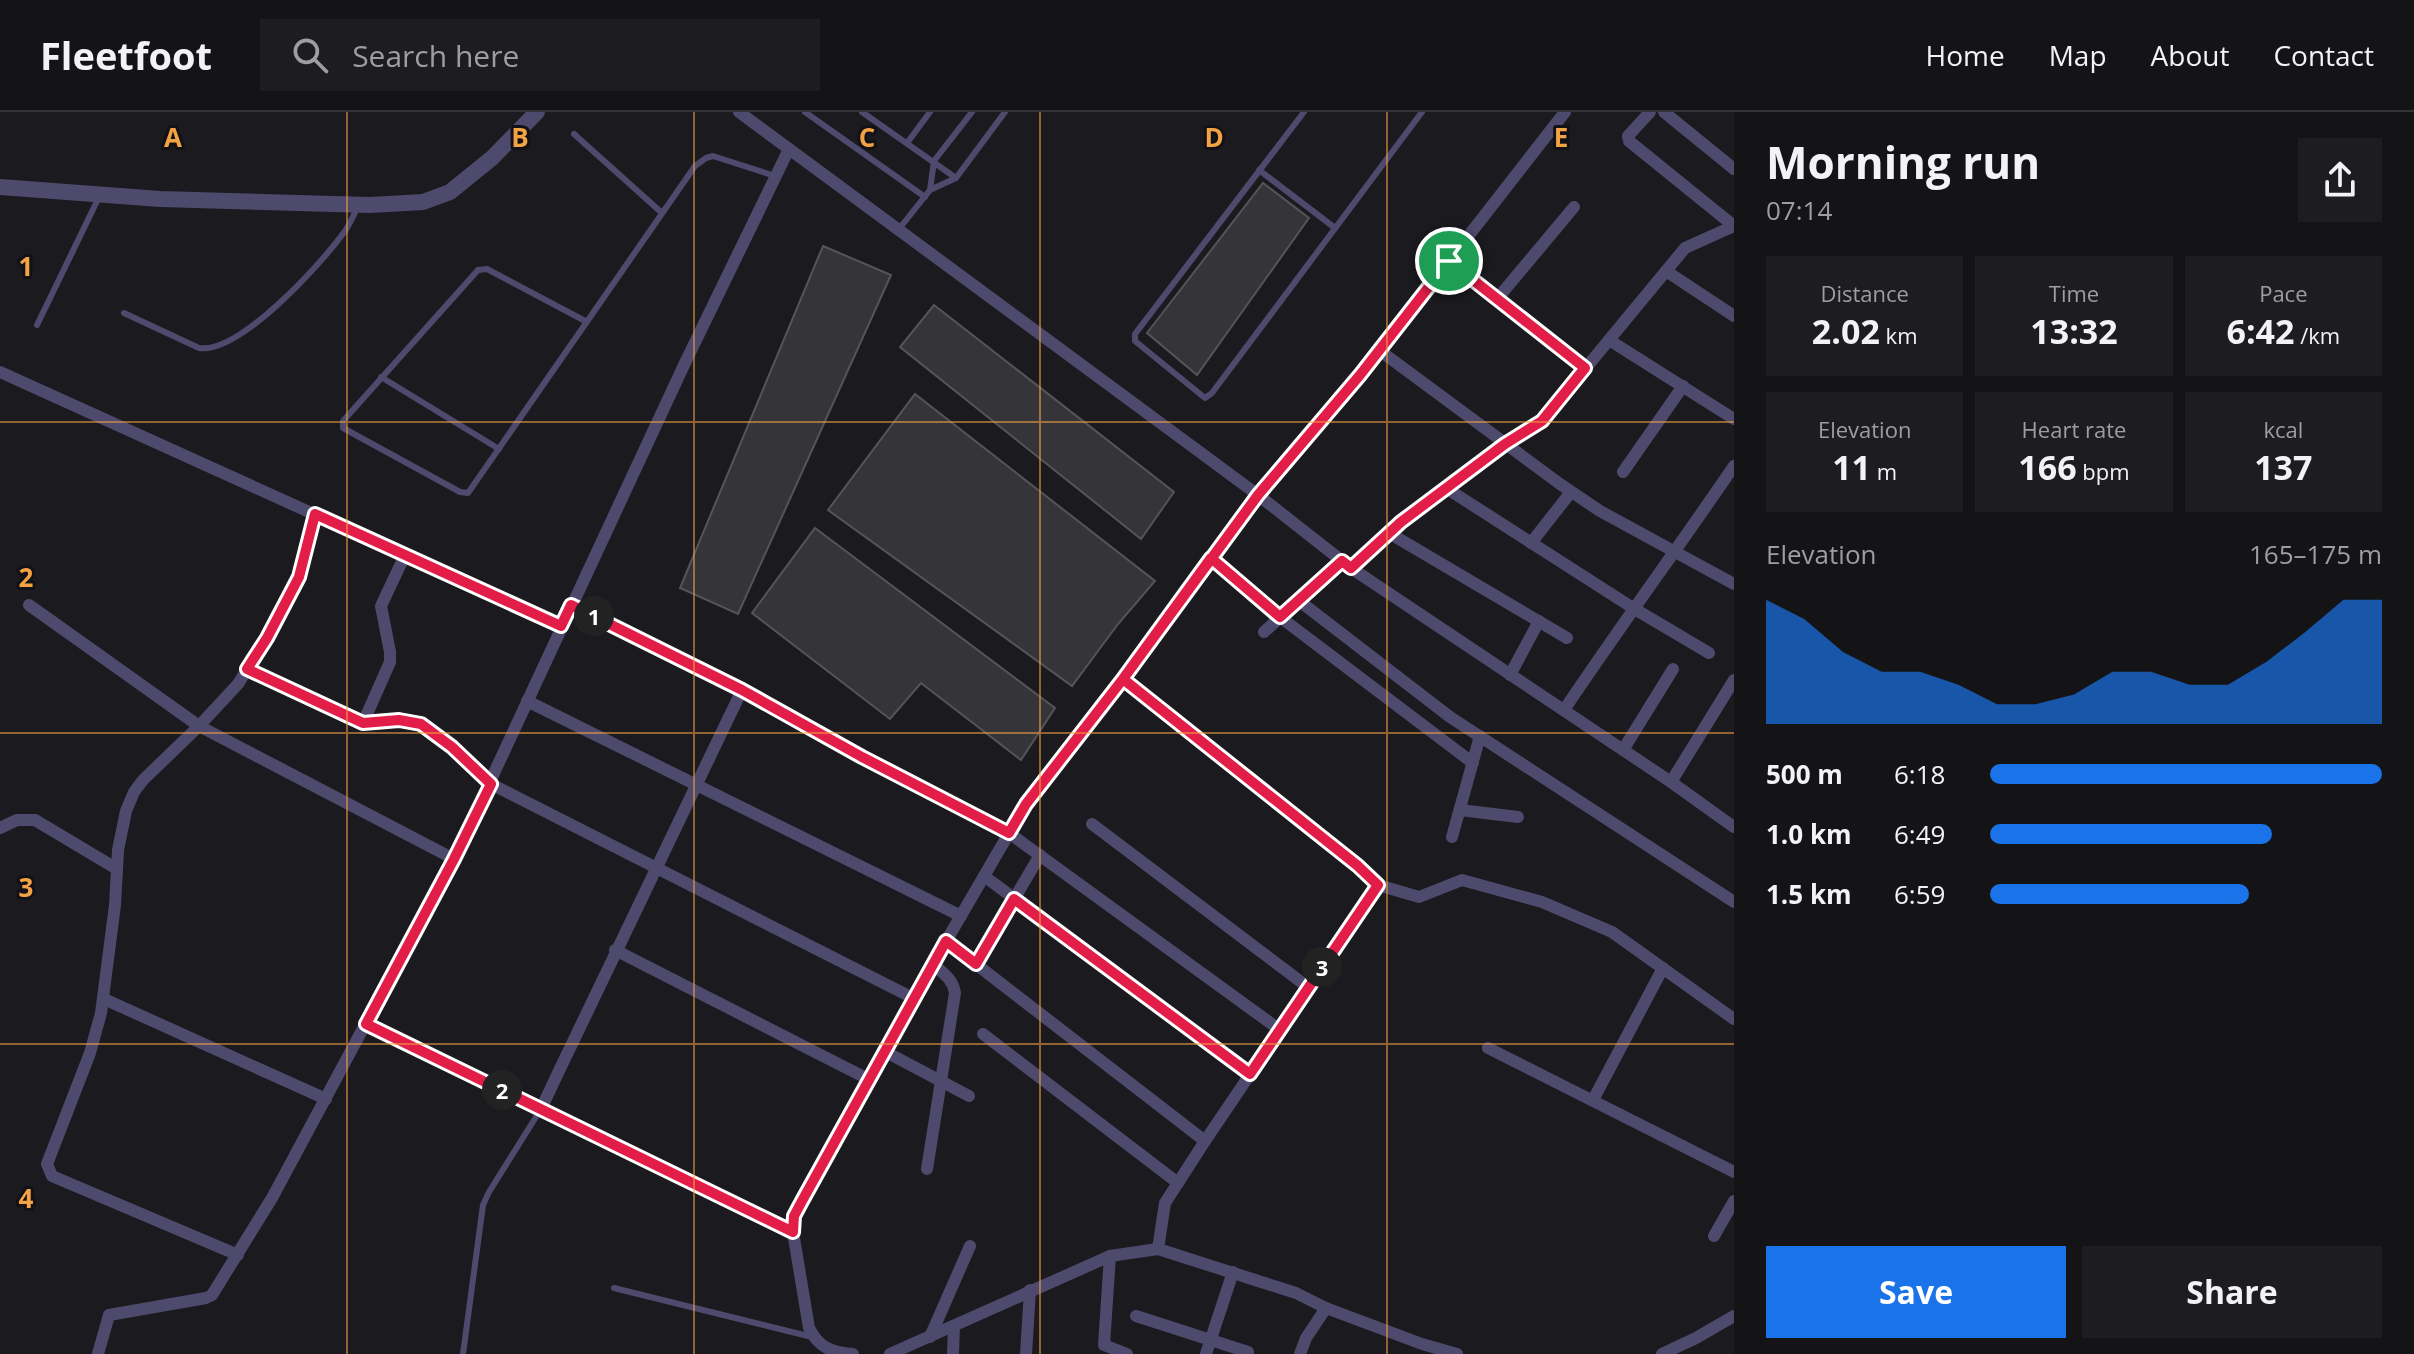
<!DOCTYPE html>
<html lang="en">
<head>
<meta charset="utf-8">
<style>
  :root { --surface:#141416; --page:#1d1d1f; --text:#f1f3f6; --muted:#9d9ea1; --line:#333335; --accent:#1a73e8 }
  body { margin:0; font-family:"Open Sans",sans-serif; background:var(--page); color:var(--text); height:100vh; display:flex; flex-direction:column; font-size:30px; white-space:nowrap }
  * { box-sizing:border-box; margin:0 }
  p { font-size:26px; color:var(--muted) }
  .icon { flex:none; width:44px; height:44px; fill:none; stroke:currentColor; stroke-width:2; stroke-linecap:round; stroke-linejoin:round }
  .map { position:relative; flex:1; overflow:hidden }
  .panel { display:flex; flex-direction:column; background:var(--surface); width:680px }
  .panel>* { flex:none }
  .pin { position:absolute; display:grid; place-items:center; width:68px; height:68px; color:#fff; margin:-34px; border:4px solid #fff; border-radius:50%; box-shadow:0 2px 8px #0007 }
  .km { position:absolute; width:40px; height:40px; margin:-20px; border-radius:50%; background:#222; color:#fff; font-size:22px; line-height:40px; text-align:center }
  .round { display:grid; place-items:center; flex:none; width:84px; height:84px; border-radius:0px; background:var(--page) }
  .summary { display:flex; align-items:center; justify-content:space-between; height:136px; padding:0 32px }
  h1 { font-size:44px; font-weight:700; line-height:60px }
  .stats { display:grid; grid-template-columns:repeat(3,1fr); gap:12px; height:136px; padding:8px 32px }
  .stats div { display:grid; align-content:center; border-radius:0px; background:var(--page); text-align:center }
  .stats b { font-size:34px; font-weight:700 }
  .stats small { font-size:22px; font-weight:400 }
  .stats p { font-size:22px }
  .chart { height:224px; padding:16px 32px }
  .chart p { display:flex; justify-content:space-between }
  .chart svg { width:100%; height:144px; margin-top:8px; fill:var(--accent); opacity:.7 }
  .button { display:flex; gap:16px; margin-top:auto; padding:16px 32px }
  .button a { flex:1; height:92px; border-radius:0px; background:var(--accent); color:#fff; font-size:32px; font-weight:700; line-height:92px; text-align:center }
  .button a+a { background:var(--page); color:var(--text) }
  ul { padding:0 32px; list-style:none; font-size:26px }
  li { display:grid; grid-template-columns:128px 96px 1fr; align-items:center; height:60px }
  li i { height:20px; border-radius:10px; background:var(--accent) }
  header { display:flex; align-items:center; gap:48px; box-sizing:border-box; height:112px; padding:0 40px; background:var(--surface); border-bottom:2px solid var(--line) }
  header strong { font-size:38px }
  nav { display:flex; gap:44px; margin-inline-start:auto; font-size:28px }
  .search { width:560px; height:72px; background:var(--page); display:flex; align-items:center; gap:20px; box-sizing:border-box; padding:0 28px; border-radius:0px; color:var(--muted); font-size:30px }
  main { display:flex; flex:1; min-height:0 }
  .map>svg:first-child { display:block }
  .building { fill:#353539; stroke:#555459; stroke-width:2 }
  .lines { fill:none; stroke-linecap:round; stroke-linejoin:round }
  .service { stroke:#4e4a6d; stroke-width:6 }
  .minor { stroke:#4e4a6d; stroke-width:12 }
  .tertiary { stroke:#4e4a6d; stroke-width:16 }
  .route-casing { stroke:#fff; stroke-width:16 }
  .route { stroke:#e11d48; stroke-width:10 }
  .grid { fill:none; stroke:#f4a344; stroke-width:2; stroke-opacity:0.55 }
  .grid-label { font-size:26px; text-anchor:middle; font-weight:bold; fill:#f4a344; stroke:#121115; stroke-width:6; stroke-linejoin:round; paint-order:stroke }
</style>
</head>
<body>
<header>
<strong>Fleetfoot</strong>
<div class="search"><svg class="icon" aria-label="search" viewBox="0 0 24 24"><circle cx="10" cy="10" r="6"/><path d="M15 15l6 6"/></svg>Search here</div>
<nav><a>Home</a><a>Map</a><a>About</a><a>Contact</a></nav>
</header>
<main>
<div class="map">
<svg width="1734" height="1242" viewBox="0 0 1734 1242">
  <rect width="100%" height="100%" fill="#1b1a1e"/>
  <g class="building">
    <path d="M1263 71 1309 106 1197 263 1147 221Z"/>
    <path d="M823 134 891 163 738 502 680 476Z"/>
    <path d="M934 193 1174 380 1141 427 900 235Z"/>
    <path d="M915 282 1155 469 1118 512 1072 574 828 398Z"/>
    <path d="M815 416 1055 596 1021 648 921 571 890 607 752 501Z"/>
  </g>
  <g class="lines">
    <g class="service">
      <path d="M805 0 925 85"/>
      <path d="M862 0 956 66"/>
      <path d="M1304 0 1135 222V229L1205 286 1212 281 1422 0"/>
      <path d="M574 22 662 101"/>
      <path d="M907 31 930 0"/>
      <path d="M1259 58 1335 116"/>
      <path d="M930 78 934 49 972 0"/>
      <path d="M899 117 930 78 956 66 1005 0"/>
      <path d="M124 201 199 236C240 242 322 151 345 119 350 112 353 104 357 97"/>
      <path d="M587 210 487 157 478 158 343 309V316L460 380 468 381 695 54 706 46 713 44 775 64"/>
      <path d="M37 213 100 83"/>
      <path d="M381 265 499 337"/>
      <path d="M614 1176 812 1225"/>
      <path d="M463 1242 483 1093 489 1080 541 997"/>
    </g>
    <g class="minor">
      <path d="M739 0 1258 383 1351 456 1401 410 1505 332 1542 309 1685 136 1734 114"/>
      <path d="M1650 0 1628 24 1629 29 1734 114"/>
      <path d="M1664 0 1734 57"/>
      <path d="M1449 149 1585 256"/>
      <path d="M1666 159 1734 204"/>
      <path d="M1497 187 1574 95"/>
      <path d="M1609 228 1734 307"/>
      <path d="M1379 238 1560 372 1600 399 1734 472"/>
      <path d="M0 260 561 514"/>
      <path d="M1623 360 1683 274"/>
      <path d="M1446 376 1633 496 1709 541"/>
      <path d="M1389 421 1567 526"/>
      <path d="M1531 431 1571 380"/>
      <path d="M1211 446 1280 505 1473 651"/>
      <path d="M1351 456 1671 670 1734 715"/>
      <path d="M1298 488 1450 605 1734 790"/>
      <path d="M29 493 199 614 454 747"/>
      <path d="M571 493 742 578 862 645 1009 721 1280 918"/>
      <path d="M1264 520 1342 449"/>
      <path d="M247 557 363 611 399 608 421 612 452 635 491 672 913 886"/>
      <path d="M1510 563 1539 509"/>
      <path d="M1123 567 1358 754 1378 773 1205 1029 1165 1091 1158 1137"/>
      <path d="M527 589 961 804"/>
      <path d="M1564 598C1619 516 1678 436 1734 354"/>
      <path d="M363 611 390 550V540L381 494 405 443"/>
      <path d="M1623 638 1673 557"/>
      <path d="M1671 670 1734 568"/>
      <path d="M1460 698 1518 705"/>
      <path d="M1092 712 1309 876"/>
      <path d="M0 716 17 708H35L117 757"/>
      <path d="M1452 725 1480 624"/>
      <path d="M984 764 1250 962"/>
      <path d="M1378 773 1419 785 1462 768 1542 790 1612 820 1734 907"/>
      <path d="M946 829 1205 1029"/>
      <path d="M615 838 868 967"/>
      <path d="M976 852 1040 743"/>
      <path d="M104 887 326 987"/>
      <path d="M366 912 793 1120"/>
      <path d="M983 922 1178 1071"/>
      <path d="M1488 936 1734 1060"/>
      <path d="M884 939 969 984"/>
      <path d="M1593 988 1663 856"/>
      <path d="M541 997C607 857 675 718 742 578"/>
      <path d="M927 1057 955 881C953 867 943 861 933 852"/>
      <path d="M1714 1124 1734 1089"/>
      <path d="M238 1143 52 1064 47 1052 90 941 101 901 115 793 118 738 126 699 134 680 143 668 199 614 238 572 267 526 299 465 315 402"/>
      <path d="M1110 1144 1104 1233 1127 1242"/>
      <path d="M1136 1204 1248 1240"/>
      <path d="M930 1225 970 1134"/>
      <path d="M98 1242 109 1203 206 1186 212 1183 272 1086 454 747 684 253 789 37"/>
      <path d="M853 1242C831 1240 819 1236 809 1216L793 1120 794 1104 913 886 1026 692 1123 567 1258 383 1360 263 1565 0"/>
      <path d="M890 1242 1110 1144 1158 1137 1296 1181 1326 1196 1422 1232 1457 1242"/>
      <path d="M953 1242 954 1214"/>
      <path d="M1026 1242 1030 1178"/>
      <path d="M1206 1242 1233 1160"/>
      <path d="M1300 1242 1306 1226 1326 1196"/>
      <path d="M1662 1242 1696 1226 1734 1204"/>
    </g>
    <path class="tertiary" d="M0 75 160 87 369 93 423 90 450 80 492 46 537 0"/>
  </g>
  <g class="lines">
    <defs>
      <path id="route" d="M1449 149 1360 263 1258 383 1123 567 1026 692 1009 721 862 645 742 578 571 493 561 514 315 402 299 465 267 526 247 557 363 611 399 608 421 612 452 635 491 672 454 747 366 912 793 1120 794 1104 802 1089 946 829 976 852 1014 787 1250 962 1378 773 1358 754 1123 567 1211 446 1280 505 1342 449 1351 456 1401 410 1505 332 1542 309 1585 256 1449 149"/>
    </defs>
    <use href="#route" class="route-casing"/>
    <use href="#route" class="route"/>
  </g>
  <path class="grid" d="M347 0V1242M694 0V1242M1040 0V1242M1387 0V1242M0 310H1734M0 621H1734M0 932H1734"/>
  <g class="grid-label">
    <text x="173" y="35">A</text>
    <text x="520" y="35">B</text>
    <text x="867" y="35">C</text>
    <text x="1214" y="35">D</text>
    <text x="1561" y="35">E</text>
    <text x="26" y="164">1</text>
    <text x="26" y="475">2</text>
    <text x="26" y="785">3</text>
    <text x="26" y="1096">4</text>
  </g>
</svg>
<div class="pin" style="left:1449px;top:149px;background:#1e9e55"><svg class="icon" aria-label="arrive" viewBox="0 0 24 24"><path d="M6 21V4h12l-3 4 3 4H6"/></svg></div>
<b class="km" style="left:594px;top:504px">1</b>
<b class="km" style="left:502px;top:978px">2</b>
<b class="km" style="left:1322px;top:855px">3</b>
</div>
<section class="panel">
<div class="summary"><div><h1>Morning run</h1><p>07:14</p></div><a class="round"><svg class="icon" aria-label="share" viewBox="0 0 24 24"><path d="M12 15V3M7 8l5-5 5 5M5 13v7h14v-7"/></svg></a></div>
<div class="stats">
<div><p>Distance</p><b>2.02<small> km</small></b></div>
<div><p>Time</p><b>13:32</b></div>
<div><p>Pace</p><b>6:42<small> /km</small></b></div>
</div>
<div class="stats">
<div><p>Elevation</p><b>11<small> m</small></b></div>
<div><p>Heart rate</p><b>166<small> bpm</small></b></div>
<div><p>kcal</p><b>137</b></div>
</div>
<div class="chart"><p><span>Elevation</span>165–175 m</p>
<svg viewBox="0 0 160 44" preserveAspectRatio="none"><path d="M0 44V6L10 12L20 22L30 28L40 28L50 32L60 38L70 38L80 35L90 28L100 28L110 32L120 32L130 25L140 16L150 6L160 6V44z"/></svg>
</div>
<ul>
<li><b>500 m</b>6:18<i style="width:100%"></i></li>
<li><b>1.0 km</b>6:49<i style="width:72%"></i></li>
<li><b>1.5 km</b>6:59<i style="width:66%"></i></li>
</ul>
<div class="button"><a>Save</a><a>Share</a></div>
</section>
</main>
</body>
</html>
